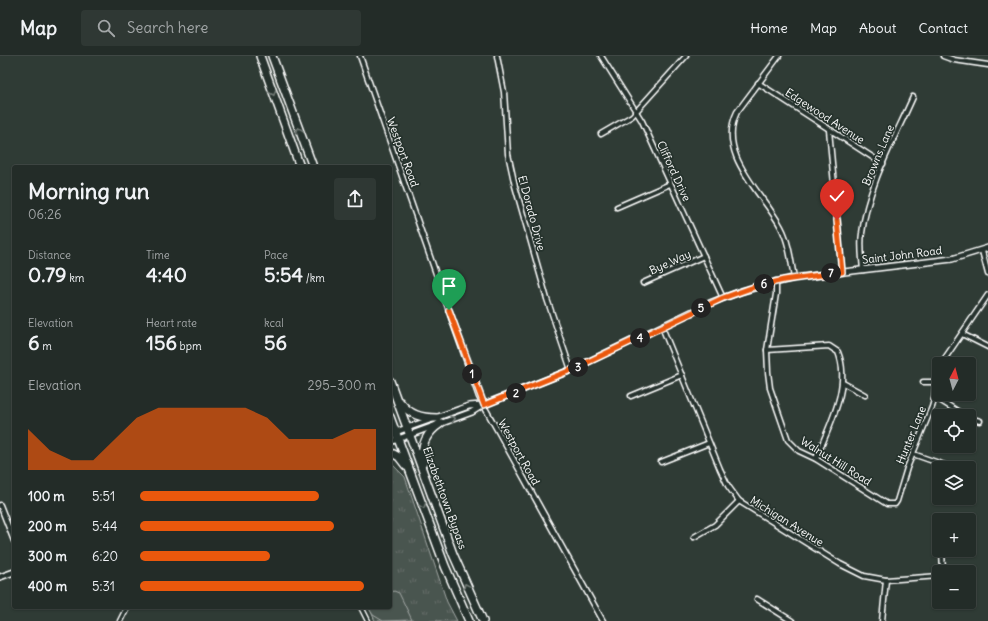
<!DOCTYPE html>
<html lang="en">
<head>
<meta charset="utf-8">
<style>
  :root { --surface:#232c28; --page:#2f3834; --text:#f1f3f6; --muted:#a3a7a8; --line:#404845; --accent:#ea580c }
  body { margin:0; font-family:Delius,sans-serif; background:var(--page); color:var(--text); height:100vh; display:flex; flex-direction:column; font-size:15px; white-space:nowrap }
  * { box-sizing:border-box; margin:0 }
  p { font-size:13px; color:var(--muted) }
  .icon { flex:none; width:22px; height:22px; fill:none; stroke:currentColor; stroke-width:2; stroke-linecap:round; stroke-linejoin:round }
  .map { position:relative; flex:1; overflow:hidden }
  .side { position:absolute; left:12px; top:109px; width:380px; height:444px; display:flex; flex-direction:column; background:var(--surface); border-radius:4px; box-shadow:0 1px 3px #0004,0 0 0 1px var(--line) }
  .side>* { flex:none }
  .needle { width:26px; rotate:6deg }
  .buttons { position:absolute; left:932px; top:301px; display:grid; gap:8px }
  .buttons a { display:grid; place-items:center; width:44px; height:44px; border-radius:4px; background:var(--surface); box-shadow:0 1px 3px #0004,0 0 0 1px var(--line); font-size:20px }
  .pin { position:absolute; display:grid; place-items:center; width:34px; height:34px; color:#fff; margin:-41px -17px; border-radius:50% 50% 50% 0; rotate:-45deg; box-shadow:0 0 4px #0007 }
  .pin .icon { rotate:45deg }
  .km { position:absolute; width:20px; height:20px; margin:-10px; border-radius:50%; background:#222; color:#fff; font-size:11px; line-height:20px; text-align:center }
  .round { display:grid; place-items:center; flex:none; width:42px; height:42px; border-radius:4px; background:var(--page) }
  .summary { display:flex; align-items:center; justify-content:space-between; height:68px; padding:0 16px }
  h1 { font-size:22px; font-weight:800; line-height:30px }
  .stats { display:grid; grid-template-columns:repeat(3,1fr); gap:6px; height:68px; padding:4px 16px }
  .stats div { display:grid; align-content:center }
  .stats b { font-size:20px; font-weight:800 }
  .stats small { font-size:11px; font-weight:400 }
  .stats p { font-size:11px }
  .chart { height:112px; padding:8px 16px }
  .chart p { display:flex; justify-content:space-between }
  .chart svg { width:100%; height:72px; margin-top:4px; fill:var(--accent); opacity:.7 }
  ul { padding:0 16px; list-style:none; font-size:13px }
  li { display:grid; grid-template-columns:64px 48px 1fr; align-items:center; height:30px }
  li i { height:10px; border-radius:5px; background:var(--accent) }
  header { display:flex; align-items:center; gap:24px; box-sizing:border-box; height:56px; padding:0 20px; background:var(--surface); border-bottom:1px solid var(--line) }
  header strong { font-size:19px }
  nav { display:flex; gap:22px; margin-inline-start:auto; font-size:14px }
  .search { width:280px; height:36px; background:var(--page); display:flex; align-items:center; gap:10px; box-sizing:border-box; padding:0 14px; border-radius:4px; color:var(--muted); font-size:15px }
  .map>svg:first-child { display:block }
  .grass { fill:url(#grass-tufts); stroke:#a4aaa7 }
  .pitch { fill:#4a544f; stroke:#a4aaa7 }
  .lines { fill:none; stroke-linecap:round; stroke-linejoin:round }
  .minor-casing { stroke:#fff; stroke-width:7 }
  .tertiary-casing { stroke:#fff; stroke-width:8 }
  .trunk-casing { stroke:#fff; stroke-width:10 }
  .minor { stroke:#26332d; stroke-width:4 }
  .tertiary { stroke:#26332d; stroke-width:5 }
  .trunk { stroke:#26332d; stroke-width:7 }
  .oneway { stroke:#727a76 }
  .route-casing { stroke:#fff; stroke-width:8 }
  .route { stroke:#ea580c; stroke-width:5 }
  .labels { text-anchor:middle; stroke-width:3.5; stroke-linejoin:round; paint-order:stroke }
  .street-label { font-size:11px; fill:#fff; stroke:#26332d }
</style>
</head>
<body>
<header>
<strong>Map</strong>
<div class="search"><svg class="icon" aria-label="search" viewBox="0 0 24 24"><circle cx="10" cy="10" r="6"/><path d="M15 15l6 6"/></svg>Search here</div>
<nav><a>Home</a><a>Map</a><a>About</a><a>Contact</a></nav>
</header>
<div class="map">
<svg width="988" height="565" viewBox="0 0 988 565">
  <defs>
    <pattern id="grass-tufts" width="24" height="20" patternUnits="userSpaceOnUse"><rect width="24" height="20" fill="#4a544f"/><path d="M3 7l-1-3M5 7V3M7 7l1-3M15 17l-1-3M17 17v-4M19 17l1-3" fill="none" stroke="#656e69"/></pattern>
  </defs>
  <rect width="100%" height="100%" fill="#2f3b35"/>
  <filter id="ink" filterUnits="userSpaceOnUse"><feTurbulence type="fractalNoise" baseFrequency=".025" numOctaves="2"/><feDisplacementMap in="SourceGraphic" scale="8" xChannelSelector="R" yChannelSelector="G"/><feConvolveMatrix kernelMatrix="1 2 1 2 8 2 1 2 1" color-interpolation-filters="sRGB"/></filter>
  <g filter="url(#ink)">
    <path class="grass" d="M390 406 405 421 447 546 457 565H375L369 551H390Z"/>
    <path class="pitch" d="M394 535 399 537 412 564 383 565 373 559 368 551H390V537Z"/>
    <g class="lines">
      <defs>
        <g id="minor">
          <path d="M360 0 479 341 603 565"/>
          <path d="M497 0 504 36 508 98 515 130 547 243 571 314"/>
          <path d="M601 0 642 65 723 242"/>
          <path d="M779 0 737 56C716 99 763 137 781 171 789 186 791 205 794 222"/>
          <path d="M943 0 954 4 988 9"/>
          <path d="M758 27 883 108"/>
          <path d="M829 74 842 216"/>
          <path d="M601 78 632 60 686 0"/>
          <path d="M617 151 670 128"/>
          <path d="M982 195 988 218"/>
          <path d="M863 214C862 202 860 189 862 177 868 129 894 84 913 41"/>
          <path d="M776 225V238L767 294 768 316 770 332 788 384 799 395 816 403 887 448H895L897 445 907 412 932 351C937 338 933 325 939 312"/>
          <path d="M643 227 704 200"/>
          <path d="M662 271 720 413 728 430 739 445 840 508 864 520 886 524 939 520"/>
          <path d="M962 278 988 291"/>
          <path d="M767 294 829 290 838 296C852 331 828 371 816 403"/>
          <path d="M941 308 988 239"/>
          <path d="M923 326H935"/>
          <path d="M843 327 865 339"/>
          <path d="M631 340 682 319"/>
          <path d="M935 341 965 360"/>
          <path d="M969 362 980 365"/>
          <path d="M913 398 953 412"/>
          <path d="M661 406 709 387"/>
          <path d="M0 449 14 485"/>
          <path d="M694 481 715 469 739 445"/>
          <path d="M942 494 943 516"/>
          <path d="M757 543 792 565"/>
          <path d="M361 551 368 565"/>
          <path d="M120 565 127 551"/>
          <path d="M882 565 886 524"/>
        </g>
        <g id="tertiary">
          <path d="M390 378 469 350 482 349"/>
          <path d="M390 386 472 356 483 349 571 314 710 247 742 235 794 222 952 203 988 192"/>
          <path d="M0 521 14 516"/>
        </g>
        <g id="trunk">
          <path d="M260 0 300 111"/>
          <path d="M272 0 313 111"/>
          <path d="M390 325 453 498 483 565"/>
          <path d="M400 346C410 359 421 362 437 362"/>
          <path d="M390 361 445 510 469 565"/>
          <path d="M390 396 399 401 406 410"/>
          <path d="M423 407C420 389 426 377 441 367"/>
        </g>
      </defs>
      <use href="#minor" class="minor-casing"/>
      <use href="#tertiary" class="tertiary-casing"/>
      <use href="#trunk" class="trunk-casing"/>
      <use href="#minor" class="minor"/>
      <use href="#tertiary" class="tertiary"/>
      <use href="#trunk" class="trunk"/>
    </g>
    <defs><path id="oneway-chevron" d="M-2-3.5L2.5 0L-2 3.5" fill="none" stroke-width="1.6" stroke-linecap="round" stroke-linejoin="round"/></defs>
    <g class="oneway">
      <use href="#oneway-chevron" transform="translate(273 37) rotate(70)"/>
      <use href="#oneway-chevron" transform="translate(299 74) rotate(-110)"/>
      <use href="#oneway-chevron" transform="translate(453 363) rotate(-18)"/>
      <use href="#oneway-chevron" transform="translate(423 450) rotate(70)"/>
      <use href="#oneway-chevron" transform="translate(466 530) rotate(-114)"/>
    </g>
  </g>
  <g class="lines" filter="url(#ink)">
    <defs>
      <path id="route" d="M449 254 484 349 571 314 723 242 754 231 784 224 842 216 837 164"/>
    </defs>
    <use href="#route" class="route-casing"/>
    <use href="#route" class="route"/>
  </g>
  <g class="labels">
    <g class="street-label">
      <text transform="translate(825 60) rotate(33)" y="4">Edgewood Avenue</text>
      <text transform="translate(403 96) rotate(70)" y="4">Westport Road</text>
      <text transform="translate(878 99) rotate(-67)" y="4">Browns Lane</text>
      <text transform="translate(674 115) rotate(65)" y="4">Clifford Drive</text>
      <text transform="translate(532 157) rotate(75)" y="4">El Dorado Drive</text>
      <text transform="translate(902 199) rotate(-7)" y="4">Saint John Road</text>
      <text transform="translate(670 206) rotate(-24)" y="4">Bye Way</text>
      <text transform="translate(911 379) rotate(-68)" y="4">Hunter Lane</text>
      <text transform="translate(519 396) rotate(61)" y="4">Westport Road</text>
      <text transform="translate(836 405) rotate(32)" y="4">Walnut Hill Road</text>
      <text transform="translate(445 442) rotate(70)" y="4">Elizabethtown Bypass</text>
      <text transform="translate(787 465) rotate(32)" y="4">Michigan Avenue</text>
    </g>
  </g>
</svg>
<div class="buttons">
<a><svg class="needle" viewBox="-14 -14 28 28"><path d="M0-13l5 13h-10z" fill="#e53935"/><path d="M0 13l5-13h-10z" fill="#a3a7a8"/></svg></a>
<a><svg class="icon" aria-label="locate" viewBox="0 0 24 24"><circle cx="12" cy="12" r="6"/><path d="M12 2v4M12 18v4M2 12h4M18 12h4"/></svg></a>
<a><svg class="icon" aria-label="layers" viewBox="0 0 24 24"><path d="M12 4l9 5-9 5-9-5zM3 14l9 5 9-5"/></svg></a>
<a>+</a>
<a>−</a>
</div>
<div class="pin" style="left:449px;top:254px;background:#1e9e55"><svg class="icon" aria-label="arrive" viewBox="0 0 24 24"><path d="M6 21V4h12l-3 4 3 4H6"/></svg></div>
<div class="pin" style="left:837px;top:164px;background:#d93025"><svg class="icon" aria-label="check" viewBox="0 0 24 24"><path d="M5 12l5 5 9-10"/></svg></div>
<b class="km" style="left:472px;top:318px">1</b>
<b class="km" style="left:516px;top:337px">2</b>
<b class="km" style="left:578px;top:311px">3</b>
<b class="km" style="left:640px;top:282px">4</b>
<b class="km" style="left:701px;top:252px">5</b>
<b class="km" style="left:764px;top:228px">6</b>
<b class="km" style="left:831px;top:217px">7</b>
<section class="side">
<div class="summary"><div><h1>Morning run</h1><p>06:26</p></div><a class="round"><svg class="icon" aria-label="share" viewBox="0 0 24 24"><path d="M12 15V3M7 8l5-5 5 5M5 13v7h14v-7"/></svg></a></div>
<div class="stats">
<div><p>Distance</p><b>0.79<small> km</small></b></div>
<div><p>Time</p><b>4:40</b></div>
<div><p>Pace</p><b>5:54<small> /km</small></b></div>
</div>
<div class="stats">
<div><p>Elevation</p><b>6<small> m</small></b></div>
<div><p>Heart rate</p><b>156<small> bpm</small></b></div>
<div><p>kcal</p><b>56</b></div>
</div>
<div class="chart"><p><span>Elevation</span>295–300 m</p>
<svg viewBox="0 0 160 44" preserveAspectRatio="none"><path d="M0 44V19L10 32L20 38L30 38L40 25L50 12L60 6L70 6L80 6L90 6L100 6L110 12L120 25L130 25L140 25L150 19L160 19V44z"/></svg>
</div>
<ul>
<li><b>100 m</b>5:51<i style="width:76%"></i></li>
<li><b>200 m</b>5:44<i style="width:82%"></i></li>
<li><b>300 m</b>6:20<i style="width:55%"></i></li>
<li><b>400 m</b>5:31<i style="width:95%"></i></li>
</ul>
</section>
</div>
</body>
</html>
